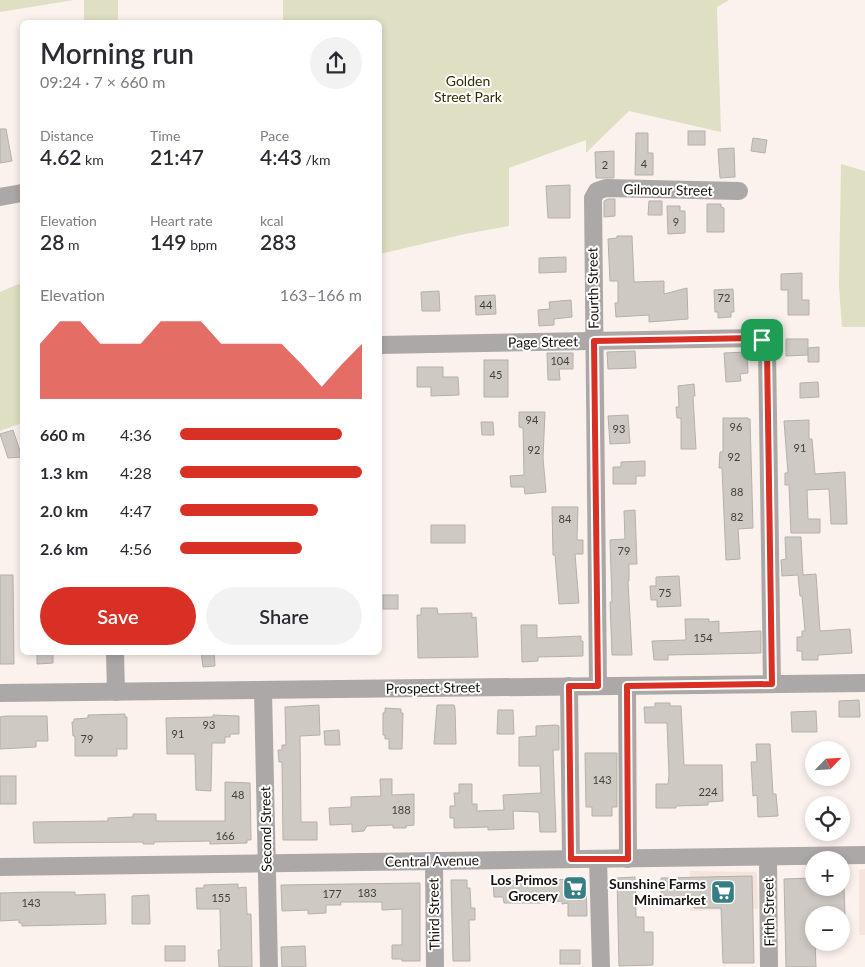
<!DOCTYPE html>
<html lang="en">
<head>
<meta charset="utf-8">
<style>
  :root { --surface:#fff; --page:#f2f2f3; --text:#2b2b33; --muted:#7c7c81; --accent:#d93025 }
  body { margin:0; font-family:Lato,sans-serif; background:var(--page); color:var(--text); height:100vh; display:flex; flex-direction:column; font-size:19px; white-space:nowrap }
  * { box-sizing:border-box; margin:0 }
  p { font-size:16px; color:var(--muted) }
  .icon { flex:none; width:28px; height:28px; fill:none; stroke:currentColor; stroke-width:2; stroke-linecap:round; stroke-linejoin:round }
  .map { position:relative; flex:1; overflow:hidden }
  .side { position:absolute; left:20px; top:20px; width:362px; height:635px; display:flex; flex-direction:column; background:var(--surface); border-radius:8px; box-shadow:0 2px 8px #0003 }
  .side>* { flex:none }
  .needle { width:32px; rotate:65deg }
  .tools { position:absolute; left:805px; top:741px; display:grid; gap:10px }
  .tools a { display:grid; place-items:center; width:45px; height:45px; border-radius:50%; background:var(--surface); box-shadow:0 2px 8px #0003; font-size:25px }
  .pin { position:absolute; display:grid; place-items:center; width:42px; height:42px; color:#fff; margin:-21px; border-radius:10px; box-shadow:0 2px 8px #0006 }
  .round { display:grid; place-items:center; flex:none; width:52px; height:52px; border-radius:26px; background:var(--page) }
  .overview { display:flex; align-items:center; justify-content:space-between; height:85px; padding:0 20px }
  h1 { font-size:28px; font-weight:600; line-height:38px }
  .figures { display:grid; grid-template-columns:repeat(3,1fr); gap:8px; height:85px; padding:5px 20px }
  .figures div { display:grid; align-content:center }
  .figures b { font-size:21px; font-weight:600 }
  .figures small { font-size:14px; font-weight:400 }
  .figures p { font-size:14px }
  .chart { height:140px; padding:10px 20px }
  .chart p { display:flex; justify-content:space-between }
  .chart svg { width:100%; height:90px; margin-top:5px; fill:var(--accent); opacity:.7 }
  .primary-button { display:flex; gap:10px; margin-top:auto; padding:10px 20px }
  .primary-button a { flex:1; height:58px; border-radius:30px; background:var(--accent); color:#fff; font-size:20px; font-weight:600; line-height:58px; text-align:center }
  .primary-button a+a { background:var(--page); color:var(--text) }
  ul { padding:0 20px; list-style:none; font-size:16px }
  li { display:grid; grid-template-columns:80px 60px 1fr; align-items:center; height:38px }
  li i { height:12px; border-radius:6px; background:var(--accent) }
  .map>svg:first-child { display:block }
  .built { fill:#f4e4dd }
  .green { fill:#dfdfc3 }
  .building { fill:#cec9c2; stroke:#b5b0a9 }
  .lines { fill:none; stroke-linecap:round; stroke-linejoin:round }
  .minor { stroke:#ada8a8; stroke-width:18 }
  .route-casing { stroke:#fff; stroke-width:10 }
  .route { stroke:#d93025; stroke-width:6 }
  .labels { text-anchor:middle; stroke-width:4; stroke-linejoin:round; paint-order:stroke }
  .number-label { font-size:11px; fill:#423f3c }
  .park-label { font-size:14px; fill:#312e00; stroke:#fff }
  .street-label { font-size:14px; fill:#14110f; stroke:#fff }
  .poi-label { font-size:14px; font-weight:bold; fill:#14110f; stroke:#fff; text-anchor:end }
</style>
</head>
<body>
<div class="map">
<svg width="865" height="967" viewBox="0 0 865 967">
  <rect width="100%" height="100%" fill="#fbf2ee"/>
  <g class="built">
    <path d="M865 869V935H859V870Z"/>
    <path d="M690 871 756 872 757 875 758 909 690 911Z"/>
  </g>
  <g class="green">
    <path d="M0 0H74L0 12Z"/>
    <rect x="84" y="0" width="34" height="22"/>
    <path d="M283 0H729L717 7 721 132 629 111 586 153V140L509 168V226L465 234 380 254V22H283Z"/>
    <path d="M841 164 865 171V327H842L839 287Z"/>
    <path d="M21 283 22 286V423L0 431V292Z"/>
  </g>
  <g class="building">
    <path d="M0 129H6L12 161 0 163Z"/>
    <rect x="688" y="131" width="17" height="14"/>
    <path d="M636 133H648V153H653V175H635Z"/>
    <path d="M753 138 767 140 765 153 751 151Z"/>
    <path d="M734 148 735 177 720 178 718 149Z"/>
    <path d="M614 151V178H596L595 152Z"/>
    <path d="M570 185V218H548L546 186Z"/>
    <path d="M608 199H615V216L604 217V201Z"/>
    <path d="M649 201H662V215H648Z"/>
    <path d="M707 204H721V207L724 208V232H707Z"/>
    <path d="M667 206H680V211H685V233L668 234Z"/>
    <path d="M617 236H632L634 282 664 281V294L687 288 688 319 649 322V315L616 317 615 303H618V281H610L608 239 617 238Z"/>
    <path d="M566 257V272L539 273V258Z"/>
    <path d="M802 273V300H809V315H788V290H781V274Z"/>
    <path d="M733 289 734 312H731V317L718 318V312H715L714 290Z"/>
    <path d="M439 291 440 311H422L421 292Z"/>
    <path d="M495 295 496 314 476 315 475 296Z"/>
    <path d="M571 300 572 317 554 319V325L539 326 538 310 550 309 549 302Z"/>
    <path d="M786 339H808V355L786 356Z"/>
    <path d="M819 347V362H808V348Z"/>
    <path d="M635 351 636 368 608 369 607 352Z"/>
    <path d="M747 352 748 373 740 374 741 381 726 382 724 353Z"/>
    <path d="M547 353H573V369H559L560 380H548Z"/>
    <rect x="484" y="360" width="24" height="37"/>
    <path d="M417 367H443V377H458L459 395 431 396V387H417Z"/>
    <path d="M818 382 819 397 800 398V383Z"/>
    <path d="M694 384 695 396H693L696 449H681V418H677L676 407H679L678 386Z"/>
    <path d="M519 412H545L543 458 546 492 525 494 524 487H511L510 476 524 475 523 428 519 427Z"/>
    <path d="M628 415 630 443 610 444 608 416Z"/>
    <path d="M723 418H748V419H750L753 528 738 529 740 559 726 560 722 468H719L720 452H723Z"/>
    <path d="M809 420V439H812L815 474 845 472 847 524H831L829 489 807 490 808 519H820V533H791L789 485H785V473H788L784 421Z"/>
    <path d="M481 422H493L494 435H482Z"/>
    <path d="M13 430 22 457 8 458 0 434Z"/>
    <path d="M645 461V476H636V484H613V467H621V462Z"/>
    <path d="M552 507H578L577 540H583V554H575L579 603 559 604 555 555H553Z"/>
    <path d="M635 510 637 564H629V581H628L632 655H612L610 602H612L610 540 625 539 624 511Z"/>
    <rect x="431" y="525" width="34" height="18"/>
    <path d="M785 537H801L803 575 816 574 820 631 850 629 852 653 818 655V660H802V651H797V637H802V631H805L802 596H800L798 575 782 576 781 560 786 559Z"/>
    <path d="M0 575H13L14 664H0Z"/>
    <path d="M679 576 681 606 657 607V600H651L650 586H656V577Z"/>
    <rect x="383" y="595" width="15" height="14"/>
    <path d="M421 608H437L438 614 472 613V618L476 617 478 657 418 658 417 615H421Z"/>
    <path d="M685 619H709V622L719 621V633L761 631V653L668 655V660H654L652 641 686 640Z"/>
    <path d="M521 625H537V638L581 636V641H583V656L538 657V661L522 662Z"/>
    <path d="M37 652H53V663L37 664Z"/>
    <path d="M201 652H214L215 666 203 667Z"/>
    <path d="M859 700 860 717H839V701Z"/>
    <path d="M655 703H670V706H681L684 765H722L723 801 708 802V805L676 806V808H656V784H668L669 775 667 723H645L644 707H655Z"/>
    <path d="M319 705 320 735 300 736 301 822H317V840H283L282 762H279L278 750H282V745H286L285 707Z"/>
    <path d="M437 705H454L455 708 456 744H434Z"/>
    <path d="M385 708 401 709V713H403L402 749H389V739H385V735H383V713L385 712Z"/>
    <path d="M498 710H513L514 734H497Z"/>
    <path d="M816 711 817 732H792L791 712Z"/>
    <path d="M125 714V717H127V749H117V756H75V736H73L72 722H74V719L88 718V715Z"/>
    <path d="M213 715 239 716V734H230V737H225V743H212L211 791 196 790 195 754H167L166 718 213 717Z"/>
    <path d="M6 716H47L48 741H36V747L0 749V717Z"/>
    <path d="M556 725 559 726V750H553L556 832H540L539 812 513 811 514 829 488 830V827L454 828V818H450V806H455L454 793H459V784H472V804H477V811L504 810 503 795 541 793 540 766H519V737L536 736V726Z"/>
    <path d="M339 730 340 745H325L324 731Z"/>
    <path d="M756 744H770L773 794H776L778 816 758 817 757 795 753 796 751 762H757Z"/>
    <path d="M585 753H617V807H612V816H592V807H586Z"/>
    <rect x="0" y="776" width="16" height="28"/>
    <path d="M380 779H392V795L414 794V825L406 826V828H393V825L367 826 364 831 352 832V824L330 825 329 808 351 807V797L381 796Z"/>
    <path d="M225 782 250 783 251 840H247V843L210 844V841L154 842V844H143V842L34 843 33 822 108 821V818L133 817V814H156V821H225Z"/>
    <path d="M752 876 754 963H723L721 908H694V899L661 900V878Z"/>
    <path d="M635 877 636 917H644V932H653V965L619 966 617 878Z"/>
    <path d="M814 878V888H844L845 915H814L816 967H786L784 879Z"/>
    <path d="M586 879 587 916H568V903L562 904V901L539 903H504L503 897H494L493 881Z"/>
    <path d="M451 880H467V888H470L471 908H475V920H469L470 961H453Z"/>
    <path d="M420 883V961H402V959H392V945H402V909L382 910V902H341V905H326V913L308 914V910L282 911 281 885Z"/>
    <path d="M238 884V888L246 887 247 914H251L252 967H219L218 950H221L220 909H197L196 888H204V885Z"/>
    <path d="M41 892H75V895L105 894 106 924 22 926V923H19V920L0 921V893Z"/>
    <path d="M149 895 150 924H132V896Z"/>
    <rect x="165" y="946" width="20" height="15"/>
    <path d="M305 946 306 967H282L281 947Z"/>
    <rect x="560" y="950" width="20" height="14"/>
  </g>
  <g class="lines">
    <g class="minor">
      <path d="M0 197 22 193"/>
      <path d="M380 345 755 338 762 340 767 350 772 684"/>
      <path d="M115 652 116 692"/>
      <path d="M569 686 571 859"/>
      <path d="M598 686 593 198 597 191 606 188 739 191"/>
      <path d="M627 686 628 859"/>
      <path d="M263 690 269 967"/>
      <path d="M0 693 865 683"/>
      <path d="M768 857 769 967"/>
      <path d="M598 859 601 967"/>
      <path d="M434 861 435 967"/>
      <path d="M0 867 865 855"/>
    </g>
  </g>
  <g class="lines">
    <defs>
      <path id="route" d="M755 338 762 340 767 350 772 684 627 686 628 859H571L569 686H598L594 341Z"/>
    </defs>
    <use href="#route" class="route-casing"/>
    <use href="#route" class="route"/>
  </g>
  <defs>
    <symbol id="supermarket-square" viewBox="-11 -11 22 22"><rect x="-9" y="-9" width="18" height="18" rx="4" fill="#367e83" stroke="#fff"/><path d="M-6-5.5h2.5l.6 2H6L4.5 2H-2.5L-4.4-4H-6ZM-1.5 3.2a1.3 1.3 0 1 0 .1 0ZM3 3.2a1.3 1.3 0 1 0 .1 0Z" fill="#fff"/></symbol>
  </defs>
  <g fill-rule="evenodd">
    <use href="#supermarket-square" x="561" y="874" width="28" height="28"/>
    <use href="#supermarket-square" x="709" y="878" width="28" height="28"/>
  </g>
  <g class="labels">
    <g class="number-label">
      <text x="644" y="168">4</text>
      <text x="605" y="169">2</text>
      <text x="676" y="226">9</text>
      <text x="724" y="302">72</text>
      <text x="486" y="309">44</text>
      <text x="560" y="365">104</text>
      <text x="496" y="379">45</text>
      <text x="532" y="424">94</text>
      <text x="736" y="431">96</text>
      <text x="619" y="433">93</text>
      <text x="800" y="452">91</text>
      <text x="534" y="454">92</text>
      <text x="734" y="461">92</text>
      <text x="737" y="496">88</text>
      <text x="737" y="521">82</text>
      <text x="565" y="523">84</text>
      <text x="624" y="555">79</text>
      <text x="665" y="597">75</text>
      <text x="703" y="642">154</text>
      <text x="209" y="729">93</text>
      <text x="178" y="738">91</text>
      <text x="87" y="743">79</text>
      <text x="602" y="784">143</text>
      <text x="708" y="796">224</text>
      <text x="238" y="799">48</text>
      <text x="401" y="814">188</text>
      <text x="225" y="840">166</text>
      <text x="367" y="897">183</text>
      <text x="332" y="898">177</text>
      <text x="221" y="902">155</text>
      <text x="31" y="907">143</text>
    </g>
    <g class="park-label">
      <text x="468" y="86">Golden<tspan x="468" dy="16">Street Park</tspan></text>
    </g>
    <g class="street-label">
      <text transform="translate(668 190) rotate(1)" y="5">Gilmour Street</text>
      <text transform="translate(593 288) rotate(-91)" y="5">Fourth Street</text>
      <text transform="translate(543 342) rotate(-1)" y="5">Page Street</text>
      <text transform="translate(433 688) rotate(-1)" y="5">Prospect Street</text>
      <text transform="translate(266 829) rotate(-91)" y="5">Second Street</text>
      <text transform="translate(432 861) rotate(-1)" y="5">Central Avenue</text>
      <text transform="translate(769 912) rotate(-91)" y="5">Fifth Street</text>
      <text transform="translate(434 914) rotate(-91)" y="5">Third Street</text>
    </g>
    <g class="poi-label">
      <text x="558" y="885">Los Primos<tspan x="558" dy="16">Grocery</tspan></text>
      <text x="706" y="889">Sunshine Farms<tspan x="706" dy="16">Minimarket</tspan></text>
    </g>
  </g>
</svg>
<div class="tools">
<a><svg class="needle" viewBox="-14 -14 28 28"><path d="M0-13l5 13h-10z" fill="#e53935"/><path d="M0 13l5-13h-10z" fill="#7c7c81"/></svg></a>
<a><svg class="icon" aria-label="locate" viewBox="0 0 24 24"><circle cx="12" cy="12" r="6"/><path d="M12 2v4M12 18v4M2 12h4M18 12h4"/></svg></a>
<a>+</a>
<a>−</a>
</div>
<div class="pin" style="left:762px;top:340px;background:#1e9e55"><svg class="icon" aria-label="arrive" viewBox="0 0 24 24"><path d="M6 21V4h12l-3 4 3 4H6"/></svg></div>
<section class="side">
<div class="overview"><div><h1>Morning run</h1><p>09:24 · 7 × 660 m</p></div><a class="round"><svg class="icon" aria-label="share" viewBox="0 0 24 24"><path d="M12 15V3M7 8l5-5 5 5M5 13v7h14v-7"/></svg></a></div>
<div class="figures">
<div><p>Distance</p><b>4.62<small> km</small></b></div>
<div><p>Time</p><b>21:47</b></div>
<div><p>Pace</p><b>4:43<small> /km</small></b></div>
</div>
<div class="figures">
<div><p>Elevation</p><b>28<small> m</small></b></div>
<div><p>Heart rate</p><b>149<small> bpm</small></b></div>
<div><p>kcal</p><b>283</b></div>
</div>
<div class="chart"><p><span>Elevation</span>163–166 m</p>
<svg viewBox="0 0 160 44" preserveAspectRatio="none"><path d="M0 44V17L10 6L20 6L30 17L40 17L50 17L60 6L70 6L80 6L90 17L100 17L110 17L120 17L130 27L140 38L150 27L160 17V44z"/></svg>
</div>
<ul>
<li><b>660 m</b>4:36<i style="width:89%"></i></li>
<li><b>1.3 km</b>4:28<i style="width:100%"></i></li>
<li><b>2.0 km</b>4:47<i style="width:76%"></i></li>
<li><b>2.6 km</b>4:56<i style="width:67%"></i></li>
</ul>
<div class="primary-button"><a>Save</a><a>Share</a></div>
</section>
</div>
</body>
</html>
